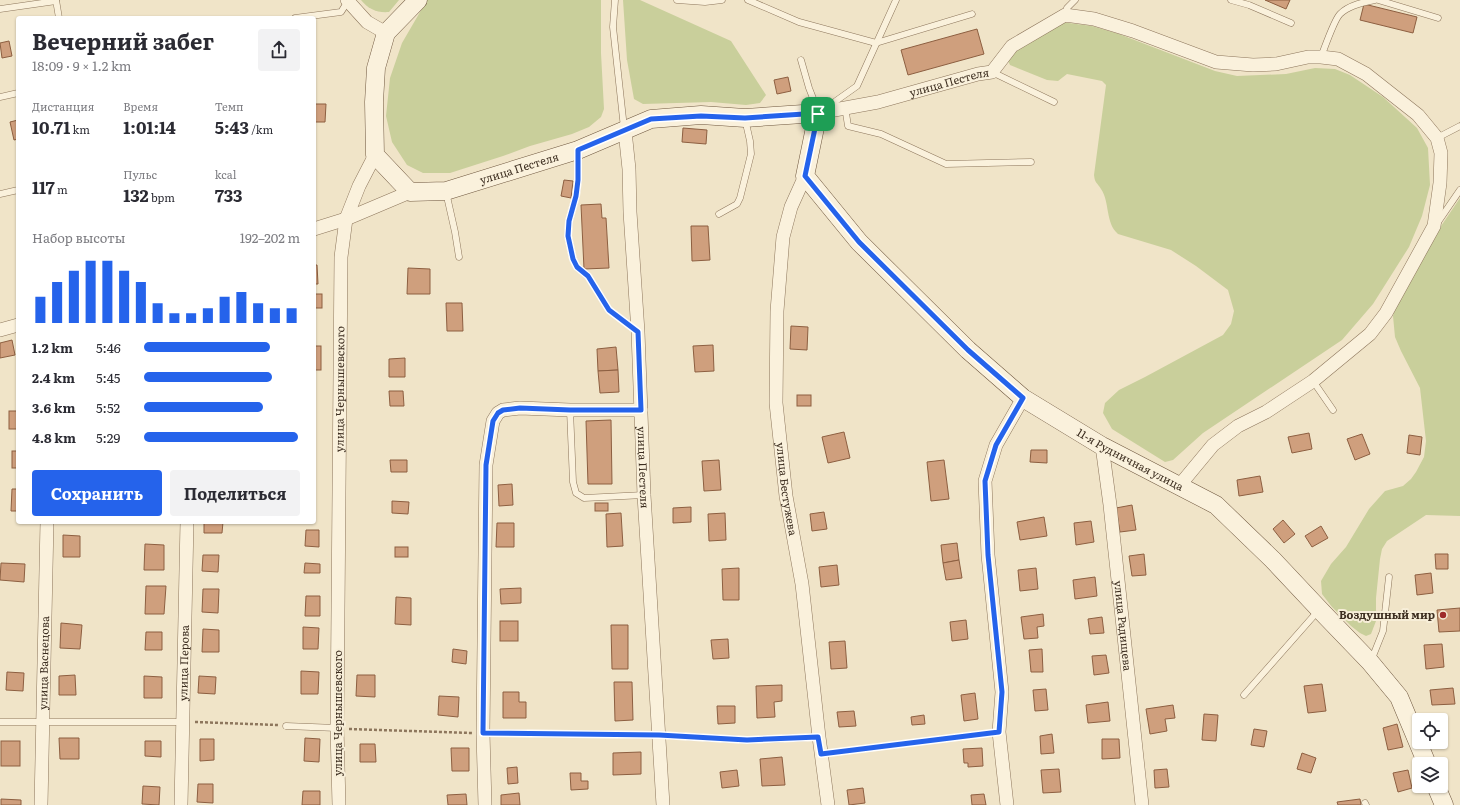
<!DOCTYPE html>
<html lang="ru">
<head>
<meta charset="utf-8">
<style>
  :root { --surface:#fff; --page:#f2f2f3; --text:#2b2b33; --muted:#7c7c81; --accent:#2563eb }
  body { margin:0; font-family:Literata,serif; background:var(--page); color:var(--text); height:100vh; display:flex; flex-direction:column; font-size:15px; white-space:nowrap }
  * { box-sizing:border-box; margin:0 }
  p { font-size:13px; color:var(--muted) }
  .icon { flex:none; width:22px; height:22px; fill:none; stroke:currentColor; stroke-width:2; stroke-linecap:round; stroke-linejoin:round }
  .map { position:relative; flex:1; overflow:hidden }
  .details { position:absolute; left:16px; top:16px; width:300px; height:508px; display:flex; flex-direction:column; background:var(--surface); border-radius:4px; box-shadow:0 1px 3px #0004 }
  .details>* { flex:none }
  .controls { position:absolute; left:1412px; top:713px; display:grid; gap:8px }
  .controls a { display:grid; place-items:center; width:36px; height:36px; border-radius:4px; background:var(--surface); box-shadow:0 1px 3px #0004; font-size:20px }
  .pin { position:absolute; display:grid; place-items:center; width:34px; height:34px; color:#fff; margin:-17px; border-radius:8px; box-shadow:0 2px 6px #0006 }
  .round { display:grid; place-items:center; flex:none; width:42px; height:42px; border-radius:4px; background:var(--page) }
  .summary { display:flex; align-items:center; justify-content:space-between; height:68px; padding:0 16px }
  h1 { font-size:22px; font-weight:700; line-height:30px }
  .stats { display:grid; grid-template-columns:repeat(3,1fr); gap:6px; height:68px; padding:4px 16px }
  .stats div { display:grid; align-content:center }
  .stats b { font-size:17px; font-weight:700 }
  .stats small { font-size:11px; font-weight:400 }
  .stats p { font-size:11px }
  .chart { height:112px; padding:8px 16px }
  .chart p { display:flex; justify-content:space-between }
  .chart svg { width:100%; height:72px; margin-top:4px; stroke:var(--accent); stroke-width:6 }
  .action { display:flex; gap:8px; margin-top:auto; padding:8px 16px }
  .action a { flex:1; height:46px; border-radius:4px; background:var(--accent); color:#fff; font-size:16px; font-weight:700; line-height:46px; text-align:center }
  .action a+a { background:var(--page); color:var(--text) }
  ul { padding:0 16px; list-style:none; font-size:13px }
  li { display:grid; grid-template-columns:64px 48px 1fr; align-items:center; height:30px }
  li i { height:10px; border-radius:5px; background:var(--accent) }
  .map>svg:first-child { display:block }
  .green { fill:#c9cf9b }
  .building { fill:#cf9f7d; stroke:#8d5f41 }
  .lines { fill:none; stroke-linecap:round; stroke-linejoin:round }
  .lane-casing { stroke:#8d765c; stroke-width:7 }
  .street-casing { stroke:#8d765c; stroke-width:14 }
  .secondary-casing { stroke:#6f573f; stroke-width:19 }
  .path { stroke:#8d765c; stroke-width:2.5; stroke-dasharray:3 2; stroke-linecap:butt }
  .lane { stroke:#faf1dc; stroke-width:6 }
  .street { stroke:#faf1dc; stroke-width:13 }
  .secondary { stroke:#faf1dc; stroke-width:18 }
  .route-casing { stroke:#fff; stroke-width:8 }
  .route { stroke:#2563eb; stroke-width:5 }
  .poi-dot { fill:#9e2a2b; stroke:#f7eed8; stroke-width:1.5 }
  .labels { text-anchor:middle; stroke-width:4; stroke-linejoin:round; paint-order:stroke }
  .street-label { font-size:11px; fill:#3d2e20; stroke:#f7eed8 }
  .poi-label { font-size:11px; font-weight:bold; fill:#3d2e20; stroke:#f7eed8; text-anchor:end }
</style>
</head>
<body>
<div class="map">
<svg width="1460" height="805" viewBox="0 0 1460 805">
  <rect width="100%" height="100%" fill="#f0e4c8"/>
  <g class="green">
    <path d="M361 0H399L389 12C377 13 368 9 361 0Z"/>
    <path d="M427 0H601V53L604 109 601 117 589 127 572 134 530 146 503 156 450 173H423L407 165 392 142 386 116 390 78 402 43Z"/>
    <path d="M623 0H640L731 41 766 95 760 103 746 105 711 102 643 104 634 99 627 60Z"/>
    <path d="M1061 22 1092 26 1119 34 1215 71 1237 76 1286 74 1315 68 1335 69 1350 75 1383 97 1417 128 1428 148 1430 185 1422 216 1409 247 1373 304 1342 340 1203 433 1173 460 1165 462 1112 429 1103 413 1105 403 1119 390 1145 377 1223 335 1231 324 1234 311 1228 290 1196 266 1171 250 1118 234C1105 223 1110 202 1101 189 1097 182 1095 184 1094 175L1106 85 1102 81 1067 74 1058 81 1047 80 1010 65 1006 57Z"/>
    <path d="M1460 198V516L1426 515 1387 541 1382 549 1380 559 1376 598V621L1371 634 1366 636 1360 633 1351 626 1332 607 1322 594 1321 581 1331 564 1346 547 1369 509 1385 491 1403 486 1411 479 1416 472 1424 457 1426 441 1420 388 1401 351 1395 337 1393 316 1397 302 1435 235Z"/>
  </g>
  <g class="building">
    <path d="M1265 0H1290L1286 9Z"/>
    <path d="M1364 4 1417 17 1413 33 1360 20Z"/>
    <path d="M977 29 984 54 908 75 901 50Z"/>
    <path d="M9 41 12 56 2 58 0 43Z"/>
    <path d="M788 77 791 91 777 94 774 80Z"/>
    <path d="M314 104H326L325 122H314Z"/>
    <path d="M18 120V139L14 140 10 122Z"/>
    <path d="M683 128 707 130 706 144 682 142Z"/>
    <path d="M564 180 573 181 571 198 561 196Z"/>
    <path d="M601 204 602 218H606L609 268 584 269 581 205Z"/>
    <path d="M691 226H708L710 260 692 261Z"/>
    <path d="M314 265H317L318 284H314Z"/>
    <path d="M408 268 430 269V294H407Z"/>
    <rect x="314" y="294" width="8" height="14"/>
    <path d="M446 303H462L463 331H447Z"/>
    <path d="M791 326 808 327 807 350 790 349Z"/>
    <path d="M12 340 15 355 0 358V343Z"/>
    <path d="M713 345 714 371 695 372 693 346Z"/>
    <rect x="314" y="346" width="7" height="24"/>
    <path d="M616 347 618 370 598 371 597 349Z"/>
    <path d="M405 358V377H389V359Z"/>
    <path d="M618 370 619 392 600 393 598 371Z"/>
    <path d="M389 391H403L404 406H390Z"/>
    <rect x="797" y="395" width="14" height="11"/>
    <rect x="9" y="411" width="9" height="18"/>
    <path d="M611 420 612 484H588L586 421Z"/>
    <path d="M844 432 850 458 828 463 822 437Z"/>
    <path d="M1309 433 1312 449 1292 453 1288 437Z"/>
    <path d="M1362 434 1370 454 1355 460 1347 439Z"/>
    <path d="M1409 435 1422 437 1420 455 1407 453Z"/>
    <path d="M1031 450H1047V463L1030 462Z"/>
    <rect x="12" y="451" width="6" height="17"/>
    <path d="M390 460H407V472H391Z"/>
    <path d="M719 460 721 490 704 491 702 461Z"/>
    <path d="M944 460 949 499 931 501 927 462Z"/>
    <path d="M1260 476 1263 492 1239 496 1237 480Z"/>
    <path d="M512 484 513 505 499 506 498 485Z"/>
    <path d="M12 489H18V511H11Z"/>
    <path d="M392 501 409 502 408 514 392 513Z"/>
    <rect x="595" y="503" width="13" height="8"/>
    <path d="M1132 505 1136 530 1120 532 1116 508Z"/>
    <path d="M691 507V522L673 523V508Z"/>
    <path d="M824 512 827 529 812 531 810 514Z"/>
    <path d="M621 513 623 546 607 547 606 514Z"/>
    <path d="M725 513 726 540 709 541 708 514Z"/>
    <path d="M1044 517 1047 536 1020 540 1017 522Z"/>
    <path d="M1283 520 1295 534 1284 543 1273 529Z"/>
    <path d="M1091 521 1094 542 1076 545 1074 523Z"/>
    <path d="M204 522H223L222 533H204Z"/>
    <path d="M497 523H514V547H496Z"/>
    <path d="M1321 526 1328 538 1312 547 1305 536Z"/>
    <path d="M306 530H319V547L305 546Z"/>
    <path d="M63 535 80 536V557H63Z"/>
    <path d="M957 543 959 560 943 563 941 545Z"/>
    <path d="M145 544 164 545V570H144Z"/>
    <rect x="395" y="547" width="13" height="10"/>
    <path d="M1144 554 1146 575 1132 576 1129 556Z"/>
    <path d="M1435 554H1448V569H1436Z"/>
    <path d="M203 555H219L218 572 202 571Z"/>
    <path d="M959 560 962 578 946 580 943 563Z"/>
    <path d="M1 563 25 564 24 582 0 580Z"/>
    <path d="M305 563 320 564V573H304Z"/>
    <path d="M837 565 839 585 821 587 819 567Z"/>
    <path d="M739 568V600H723L722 569Z"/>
    <path d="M1036 568 1038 589 1020 591 1018 570Z"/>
    <path d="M1431 573 1433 593 1417 595 1415 575Z"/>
    <path d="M1095 577 1097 596 1075 599 1073 580Z"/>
    <path d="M146 586H166L164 614H145Z"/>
    <path d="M521 588V603L501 604 500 589Z"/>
    <path d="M203 589H219L218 613 202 612Z"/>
    <path d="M306 596H320V616H305Z"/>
    <path d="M396 597 411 598V625L395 624Z"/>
    <path d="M1460 608V631L1439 632 1437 610Z"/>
    <path d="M1043 614 1044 626 1037 627 1038 638 1024 639 1021 617Z"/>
    <path d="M1102 617 1104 633 1090 634 1088 619Z"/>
    <path d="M966 620 968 639 952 641 950 622Z"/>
    <rect x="500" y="621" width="18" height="20"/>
    <path d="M61 623 82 625 80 649 60 648Z"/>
    <path d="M611 625H628V669H612Z"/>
    <path d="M303 627 319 628 318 649H303Z"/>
    <path d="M203 629 219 630V652H202Z"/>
    <path d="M146 632H162V650H145Z"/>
    <path d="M728 639 729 658 713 659 711 640Z"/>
    <path d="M845 641 847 668 831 669 829 642Z"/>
    <path d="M1442 644 1444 667 1426 669 1424 645Z"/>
    <path d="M453 649 467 651 466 664 452 662Z"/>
    <path d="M1042 649 1043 672H1031L1029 650Z"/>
    <path d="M1106 655 1109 673 1094 675 1092 656Z"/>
    <path d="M301 671 319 672 318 694H301Z"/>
    <path d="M7 672 24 673 23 691 6 690Z"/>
    <path d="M75 675 76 695H59V676Z"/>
    <path d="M357 675H375V697L356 696Z"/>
    <path d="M144 676 162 677V698H144Z"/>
    <path d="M199 676 216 677 215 694 198 693Z"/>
    <path d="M614 682H632L633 720 615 721Z"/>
    <path d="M1322 684 1326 711 1308 713 1304 686Z"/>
    <path d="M782 685V701L774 702 775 717 757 718 756 686Z"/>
    <path d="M1453 688 1455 704 1432 705 1430 690Z"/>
    <path d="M1046 689 1048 710 1035 711 1033 690Z"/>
    <path d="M503 692H519V702H526V718H503Z"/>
    <path d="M975 693 978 719 964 721 961 695Z"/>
    <path d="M439 696 459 697 458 717 438 715Z"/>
    <path d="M1108 702 1110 721 1088 723 1086 705Z"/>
    <path d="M1173 705 1175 718 1165 719 1167 731 1150 734 1146 709Z"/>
    <path d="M717 706H735V723L718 724Z"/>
    <path d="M854 711 856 726 839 727 837 712Z"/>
    <path d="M1204 714 1218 715 1216 741 1202 740Z"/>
    <path d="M924 715 925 724 912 725 911 717Z"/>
    <path d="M1397 724 1403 747 1388 750 1383 728Z"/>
    <path d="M1254 729 1267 731 1264 747 1251 745Z"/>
    <path d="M1052 734 1054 753 1041 754 1040 736Z"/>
    <path d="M59 738H79V759H60Z"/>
    <path d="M305 738 320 739 319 762 304 761Z"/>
    <path d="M200 739H214V760L200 761Z"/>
    <path d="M1102 739H1119L1120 758 1102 759Z"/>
    <rect x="1" y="741" width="19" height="25"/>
    <path d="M145 741H161V757L145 756Z"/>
    <path d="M360 744H375L376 762H360Z"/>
    <path d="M451 748H469V771H452Z"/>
    <path d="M982 748 983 766 968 767V763H964L963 749Z"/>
    <path d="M641 752V774L613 775V753Z"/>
    <path d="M1302 753 1316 758 1311 773 1297 769Z"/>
    <path d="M782 757 785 785 762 786 760 759Z"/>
    <path d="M517 767 518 783 508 784 507 768Z"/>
    <path d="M1059 769 1061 792 1043 793 1041 770Z"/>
    <path d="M1167 769 1169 787 1155 788 1154 770Z"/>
    <path d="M737 770 739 786 722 788 720 772Z"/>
    <path d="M1408 770 1412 788 1398 792 1393 773Z"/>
    <path d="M570 773H581V781H588V789L571 790Z"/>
    <path d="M198 784H213V803L197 802Z"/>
    <path d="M143 786 160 787 159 805 142 804Z"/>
    <path d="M863 788 865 803 849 805 847 790Z"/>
    <path d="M303 791H320V805H302Z"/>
    <path d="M519 793 520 805H501V795Z"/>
    <path d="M466 794 467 805H448L447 795Z"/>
    <path d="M984 794 986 805H972L971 795Z"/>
    <path d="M1 799 21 800V805H1Z"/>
    <path d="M1360 799 1361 805H1338L1337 802Z"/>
  </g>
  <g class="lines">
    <defs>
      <g id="lane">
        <path d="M56 0 59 18"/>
        <path d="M615 0 613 27 624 128"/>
        <path d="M677 0 705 2 722 0"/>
        <path d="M748 0 799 22 876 43 972 14"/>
        <path d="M1231 0 1249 5 1291 23"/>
        <path d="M1378 0 1438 18"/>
        <path d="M0 9 56 1"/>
        <path d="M1065 15 1067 8 1075 0"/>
        <path d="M295 18 341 12 348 1"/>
        <path d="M1321 57C1325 47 1334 20 1340 14 1349 5 1364 2 1375 0"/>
        <path d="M801 60 809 88 818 111"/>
        <path d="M992 72 1054 102"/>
        <path d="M0 97 18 93"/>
        <path d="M826 108 857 86 896 0"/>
        <path d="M843 108 846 113 848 126 881 134 946 164 1031 162"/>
        <path d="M1437 138 1460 126"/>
        <path d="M578 152V180L576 196 569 221 568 236 573 259 577 267 588 276 609 310 637 331"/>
        <path d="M446 192 455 232 459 257"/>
        <path d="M0 194 18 190"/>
        <path d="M719 214 737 204 740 198 751 154 750 141 745 119"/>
        <path d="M1438 222 1460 190"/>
        <path d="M1313 381 1333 410"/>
        <path d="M570 410 573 482 576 493 584 498 644 495"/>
        <path d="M1371 661 1383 631 1389 577"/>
        <path d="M1244 695 1318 611"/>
        <path d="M0 722H182"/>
        <path d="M286 726 337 728"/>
        <path d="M483 733 659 735 747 740 819 737"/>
        <path d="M1365 803 1366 805"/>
      </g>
      <g id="street">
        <path d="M347 0 367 22 386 33"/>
        <path id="s1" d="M818 113 878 102 978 74 992 72 1012 46 1065 15 1094 19 1133 31 1216 62 1253 65 1276 64 1308 57H1321L1338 59 1366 74 1418 115 1437 138 1441 153 1440 183 1434 226 1386 313 1370 334 1313 381 1266 412 1238 426 1213 445 1179 486"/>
        <path id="s2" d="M625 131 629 169 630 212 638 332 644 495 663 805"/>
        <path id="s3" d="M805 176 791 207 783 237 777 311 776 403 786 496 802 584 819 737 828 805"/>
        <path d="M314 229 346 219 410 192"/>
        <path d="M0 330 18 325"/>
        <path id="s4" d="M1102 446 1110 505 1142 805"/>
        <path id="s5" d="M41 805 47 522"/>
        <path id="s6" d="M181 805 187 522"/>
        <path id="s7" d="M339 805 337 728 341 257 346 219 359 186 375 155"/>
        <path d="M485 805 483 733 486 465 493 421 498 413 503 410 520 408 570 410H641"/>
        <path d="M1007 805 999 732 1002 692 988 555 985 481 996 445 1023 398"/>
      </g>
      <g id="secondary">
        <path id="s8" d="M418 0 386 33 376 68 374 102 375 155 410 192 446 191 578 150 651 119 701 115 745 118 818 113 805 176 859 242 968 350 1023 398 1102 446 1216 505 1273 560 1320 610 1370 662 1399 697 1427 764"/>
        <path d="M1436 786 1444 805"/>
      </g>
    </defs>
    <use href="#lane" class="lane-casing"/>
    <use href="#street" class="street-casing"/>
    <use href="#secondary" class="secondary-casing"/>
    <g class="path">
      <path d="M195 722 278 725"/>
      <path d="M349 729 472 733"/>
      <path d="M832 752 988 733"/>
    </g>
    <use href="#lane" class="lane"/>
    <use href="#street" class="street"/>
    <use href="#secondary" class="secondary"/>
  </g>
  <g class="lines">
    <defs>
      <path id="route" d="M804 114H818L805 176 859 242 968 350 1023 398 996 445 985 481 988 555 1002 692 999 732 821 754 818 737 747 740 659 735 483 733 486 465 493 421 498 413 503 410 520 408 570 410H641L638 332 609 310 588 276 577 267 573 259 568 236 569 221 576 196 578 180V150L651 119 701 116 745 118Z"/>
    </defs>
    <use href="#route" class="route-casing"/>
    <use href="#route" class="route"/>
  </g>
  <circle class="poi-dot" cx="1443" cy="615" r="4"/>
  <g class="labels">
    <g class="street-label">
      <text dy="4" stroke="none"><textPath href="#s1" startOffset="135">улица Пестеля</textPath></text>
      <text dy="4" stroke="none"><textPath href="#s8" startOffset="333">улица Пестеля</textPath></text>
      <text dy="4" stroke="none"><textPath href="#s7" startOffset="416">улица Чернышевского</textPath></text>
      <text dy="4" stroke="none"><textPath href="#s8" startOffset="1141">11-я Рудничная улица</textPath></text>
      <text dy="4" stroke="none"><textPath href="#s2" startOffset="337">улица Пестеля</textPath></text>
      <text dy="4" stroke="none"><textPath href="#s3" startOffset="318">улица Бестужева</textPath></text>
      <text dy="4" stroke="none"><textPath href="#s4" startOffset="181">улица Радищева</textPath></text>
      <text dy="4" stroke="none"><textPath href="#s6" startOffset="142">улица Перова</textPath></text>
      <text dy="4" stroke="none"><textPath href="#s5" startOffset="142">улица Васнецова</textPath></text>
      <text transform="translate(338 713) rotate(-90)" y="4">улица Чернышевского</text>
    </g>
    <g class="poi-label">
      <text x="1435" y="619">Воздушный мир</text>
    </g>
  </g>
</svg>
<div class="controls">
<a><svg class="icon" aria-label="locate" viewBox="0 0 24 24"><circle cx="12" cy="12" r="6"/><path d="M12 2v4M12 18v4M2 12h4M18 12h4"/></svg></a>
<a><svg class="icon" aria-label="layers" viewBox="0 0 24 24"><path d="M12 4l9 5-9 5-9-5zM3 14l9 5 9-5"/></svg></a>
</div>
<div class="pin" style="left:818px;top:114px;background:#1e9e55"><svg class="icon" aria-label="arrive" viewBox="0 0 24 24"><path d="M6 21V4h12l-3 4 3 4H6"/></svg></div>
<section class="details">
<div class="summary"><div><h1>Вечерний забег</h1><p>18:09 · 9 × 1.2 km</p></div><a class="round"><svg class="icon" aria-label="share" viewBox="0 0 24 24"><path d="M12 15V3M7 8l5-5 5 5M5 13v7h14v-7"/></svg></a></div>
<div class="stats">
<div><p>Дистанция</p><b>10.71<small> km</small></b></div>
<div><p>Время</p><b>1:01:14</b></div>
<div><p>Темп</p><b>5:43<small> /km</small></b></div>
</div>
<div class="stats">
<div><b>117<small> m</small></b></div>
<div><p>Пульс</p><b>132<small> bpm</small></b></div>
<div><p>kcal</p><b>733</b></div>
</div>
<div class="chart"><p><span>Набор высоты</span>192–202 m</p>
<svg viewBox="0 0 160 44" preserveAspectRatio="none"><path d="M5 44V28M15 44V19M25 44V12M35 44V6M45 44V6M55 44V12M65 44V19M75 44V32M85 44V38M95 44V38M105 44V35M115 44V28M125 44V25M135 44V32M145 44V35M155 44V35"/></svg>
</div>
<ul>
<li><b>1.2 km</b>5:46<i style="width:81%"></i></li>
<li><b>2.4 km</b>5:45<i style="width:82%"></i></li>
<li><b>3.6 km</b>5:52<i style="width:76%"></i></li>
<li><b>4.8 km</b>5:29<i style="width:99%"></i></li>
</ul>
<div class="action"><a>Сохранить</a><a>Поделиться</a></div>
</section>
</div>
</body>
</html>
